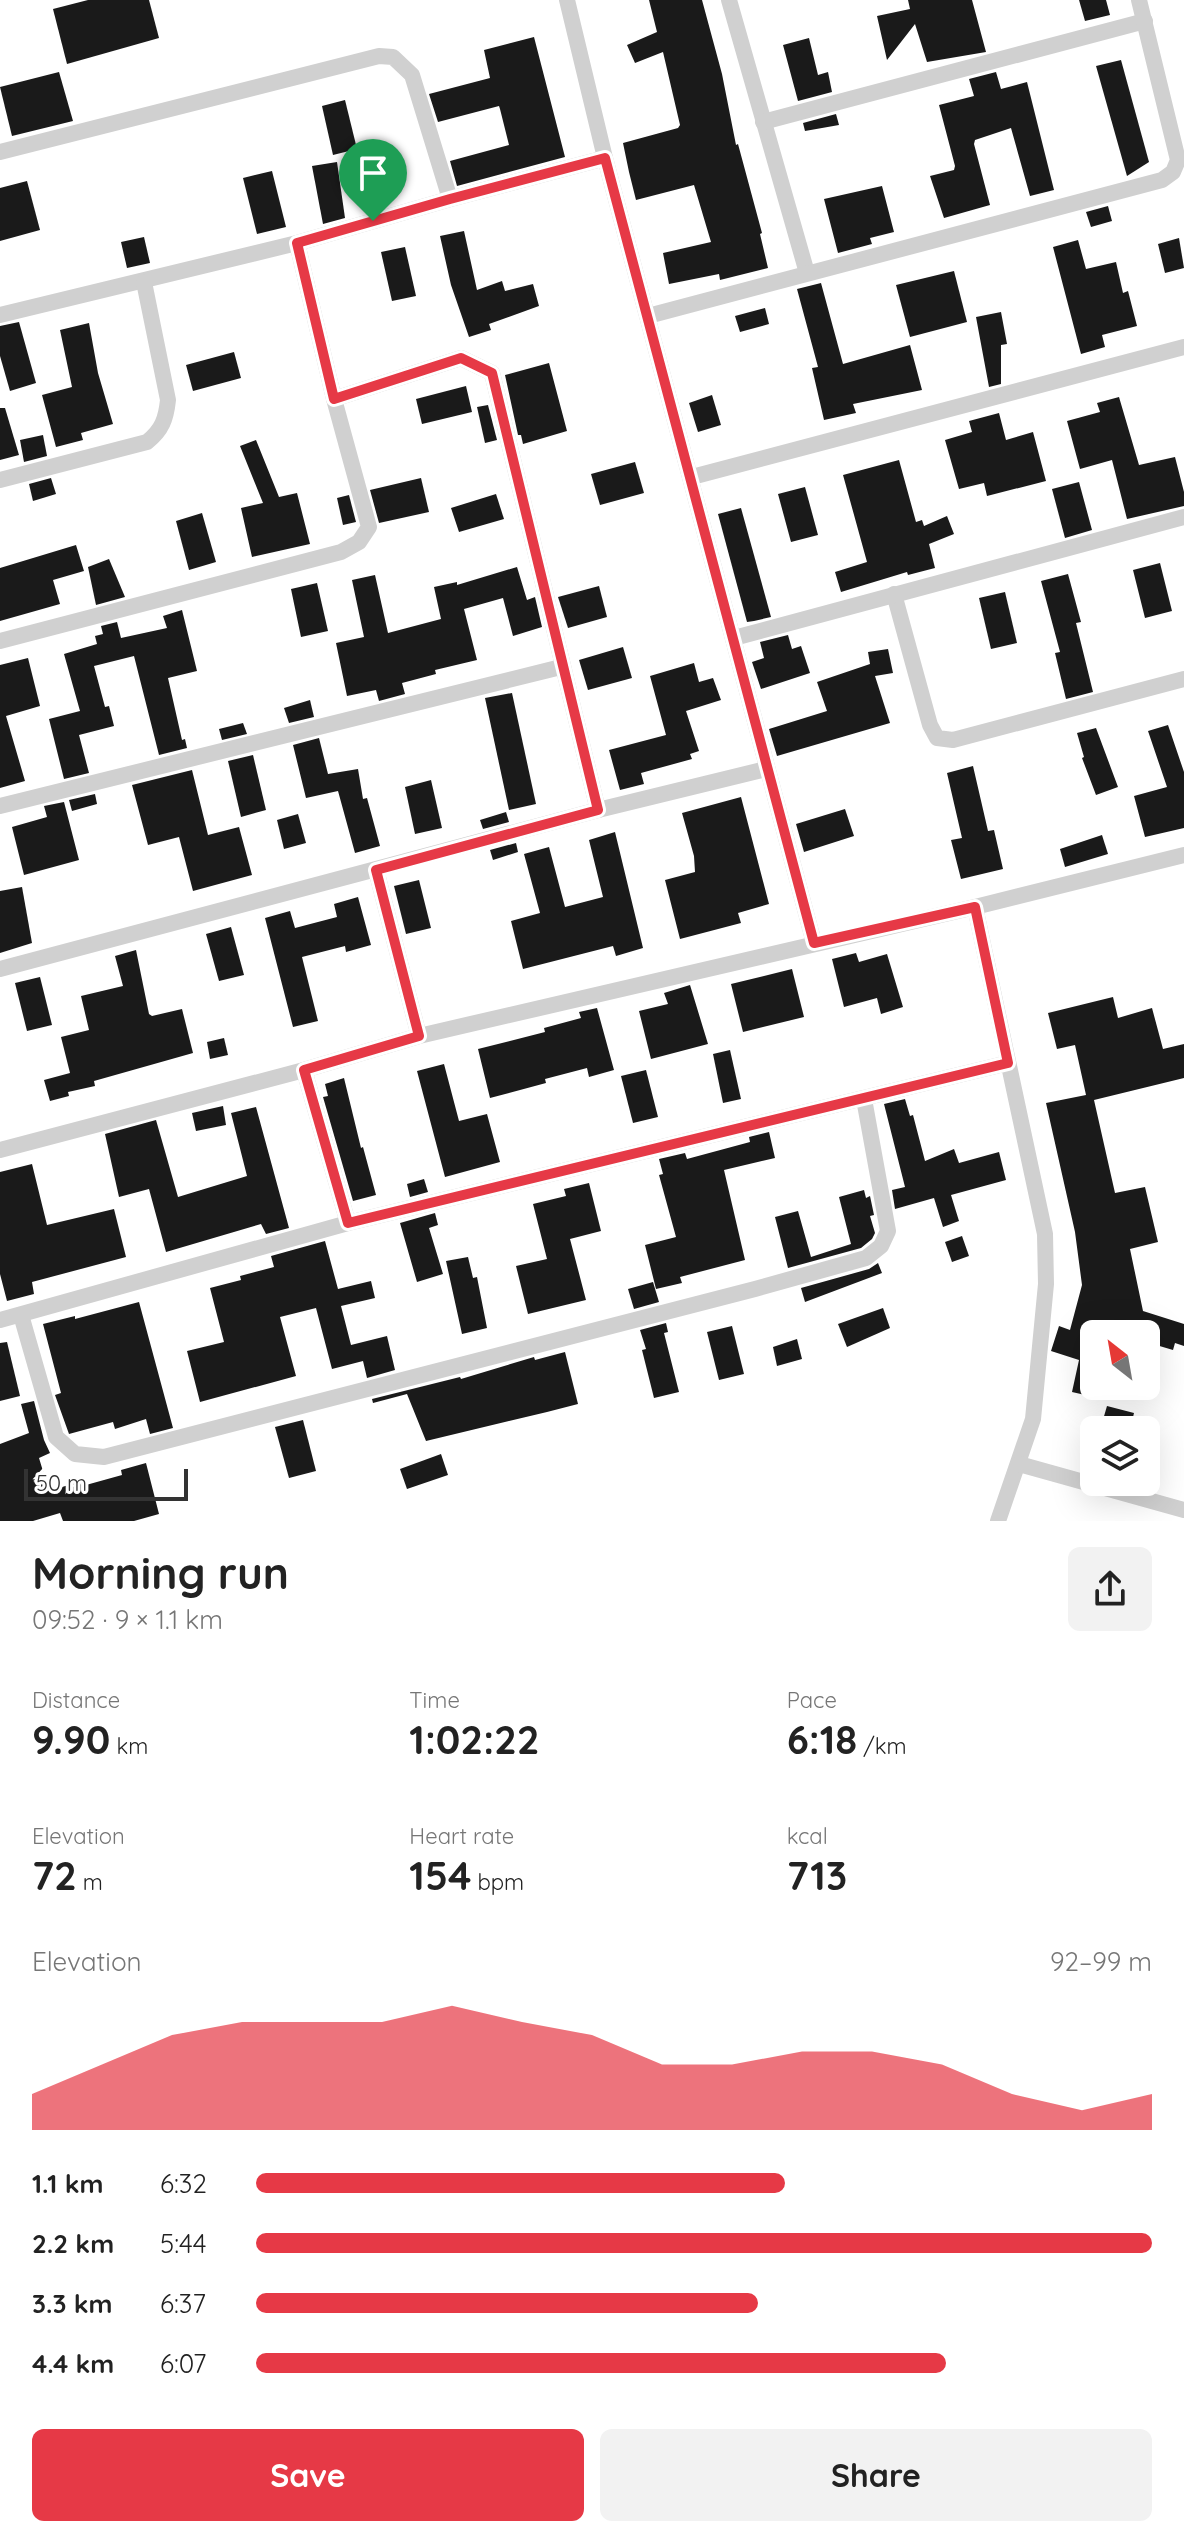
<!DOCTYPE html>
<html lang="en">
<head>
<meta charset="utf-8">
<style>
  :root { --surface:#fff; --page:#f2f2f2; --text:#222; --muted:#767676; --accent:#e63946 }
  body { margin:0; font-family:Quicksand,sans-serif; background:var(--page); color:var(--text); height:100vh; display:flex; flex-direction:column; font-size:30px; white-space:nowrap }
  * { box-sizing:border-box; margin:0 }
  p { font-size:26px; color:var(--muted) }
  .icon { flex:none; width:44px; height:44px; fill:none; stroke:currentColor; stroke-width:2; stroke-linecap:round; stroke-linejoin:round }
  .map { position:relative; height:1521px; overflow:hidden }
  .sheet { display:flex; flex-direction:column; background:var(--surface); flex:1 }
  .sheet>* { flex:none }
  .needle { width:52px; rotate:329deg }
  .buttons { position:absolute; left:1080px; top:1320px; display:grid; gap:16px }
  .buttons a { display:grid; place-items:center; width:80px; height:80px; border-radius:12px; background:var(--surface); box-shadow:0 8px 32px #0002; font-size:40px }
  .scale { position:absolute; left:24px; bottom:20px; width:164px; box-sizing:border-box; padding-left:8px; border:4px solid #333; border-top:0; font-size:22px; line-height:28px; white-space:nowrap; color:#333; -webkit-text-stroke:6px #fff; paint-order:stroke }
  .pin { position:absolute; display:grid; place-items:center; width:68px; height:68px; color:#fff; margin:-82px -34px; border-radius:50% 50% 50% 0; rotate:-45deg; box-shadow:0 0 8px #0007 }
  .pin .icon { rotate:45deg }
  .round { display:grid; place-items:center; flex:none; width:84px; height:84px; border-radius:12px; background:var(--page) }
  .summary { display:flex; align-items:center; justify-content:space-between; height:136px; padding:0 32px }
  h1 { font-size:44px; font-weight:700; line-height:60px }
  .figures { display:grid; grid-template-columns:repeat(3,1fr); gap:12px; height:136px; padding:8px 32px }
  .figures div { display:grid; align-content:center }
  .figures b { font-size:40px; font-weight:700 }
  .figures small { font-size:22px; font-weight:400 }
  .figures p { font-size:22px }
  .chart { height:224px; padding:16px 32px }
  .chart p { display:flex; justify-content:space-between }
  .chart svg { width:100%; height:144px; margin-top:8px; fill:var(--accent); opacity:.7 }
  .button { display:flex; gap:16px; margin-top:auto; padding:16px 32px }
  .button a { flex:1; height:92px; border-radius:12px; background:var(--accent); color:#fff; font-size:32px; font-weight:700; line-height:92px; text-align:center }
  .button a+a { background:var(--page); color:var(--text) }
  ul { padding:0 32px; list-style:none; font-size:26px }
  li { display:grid; grid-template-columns:128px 96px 1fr; align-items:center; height:60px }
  li i { height:20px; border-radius:10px; background:var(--accent) }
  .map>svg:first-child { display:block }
  .building { fill:#1a1a1a }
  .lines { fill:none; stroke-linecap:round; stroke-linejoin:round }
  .minor { stroke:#d0d0d0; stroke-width:16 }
  .route-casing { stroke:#fff; stroke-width:16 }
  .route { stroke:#e63946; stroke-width:10 }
</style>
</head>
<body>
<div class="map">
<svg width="1184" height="1521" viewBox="0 0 1184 1521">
  <rect width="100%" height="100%" fill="#fff"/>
  <g class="building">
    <path d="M88 0H149L159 38 67 64 53 9Z"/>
    <path d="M649 0H702L722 74 736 145 738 144 762 233 760 234 768 268 720 280 719 274 669 284 663 253 711 242 694 185 636 200 629 172 623 143 678 128 680 125 663 52 635 63 627 45 657 32Z"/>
    <path d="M908 0H972L986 52 927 62 915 24 887 60 877 16 910 9Z"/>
    <path d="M1079 0H1106L1110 15 1085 21Z"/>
    <path d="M534 37 565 157 457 186 450 161 509 145 500 109 499 106 438 122 429 94 490 78 484 50Z"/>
    <path d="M809 38 818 75 828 72 832 92 798 101 783 45Z"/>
    <path d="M1121 60 1149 162 1127 176 1096 66Z"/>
    <path d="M59 72 73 121 12 136 0 87Z"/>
    <path d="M996 72 1001 89 1027 82 1054 190 1030 196 1011 128 975 140 974 144 990 205 944 218 930 176 954 170 955 166 939 105 974 96 969 79Z"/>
    <path d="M345 100 357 149 333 155 322 106Z"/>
    <path d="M836 114 839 125 805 131 803 123Z"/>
    <path d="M337 162 345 218 323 224 312 166Z"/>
    <path d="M272 171 286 227 257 234 243 178Z"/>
    <path d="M27 181 40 230 0 241V188Z"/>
    <path d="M882 186 894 232 870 238 872 244 838 253 824 199Z"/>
    <path d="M1108 206 1112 221 1091 227 1086 212Z"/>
    <path d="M464 231 477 290 502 281 505 291 533 284 539 306 489 324 491 330 469 337 451 285 440 236Z"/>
    <path d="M144 237 150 263 127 268 121 242Z"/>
    <path d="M1179 238 1184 268 1165 273 1158 244Z"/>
    <path d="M1078 240 1086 269 1116 262 1123 293 1128 291 1137 326 1102 335 1105 347 1081 354 1053 247Z"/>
    <path d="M405 247 416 296 392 301 381 252Z"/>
    <path d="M954 271 967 322 910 337 896 285Z"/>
    <path d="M821 283 843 364 910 345 922 390 853 404 856 413 824 420 812 368 818 367 797 289Z"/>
    <path d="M765 308 769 324 740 332 735 316Z"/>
    <path d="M1001 312 1007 344 1001 345V384L989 387 976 317Z"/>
    <path d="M19 322 36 383 10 391 0 356V326Z"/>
    <path d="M89 323 98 373 113 424 81 433 83 440 56 447 42 395 72 387 60 330Z"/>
    <path d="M234 352 241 378 193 391 186 365Z"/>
    <path d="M549 363 567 431 523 444 521 435H518L505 375Z"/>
    <path d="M466 386 472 412 422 424 416 399Z"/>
    <path d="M712 395 721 425 698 432 689 403Z"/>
    <path d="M1119 397 1139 465 1175 457 1184 492V506L1127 519 1112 460 1080 469 1067 421 1100 412 1097 403Z"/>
    <path d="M488 405 497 440 485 443 477 407Z"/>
    <path d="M0 408H5L19 455 0 460Z"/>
    <path d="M999 413 1006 440 1033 432 1046 481 987 496 984 483 959 489 945 440 972 432 969 421Z"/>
    <path d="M43 435 47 456 24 462 20 440Z"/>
    <path d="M256 440 279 497 297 493 310 544 252 557 241 508 263 503 240 446Z"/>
    <path d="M899 460 916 522 922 520 924 526 947 516 954 534 929 544 935 568 908 575 907 572 841 592 835 572 867 562 843 475Z"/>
    <path d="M635 462 644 493 600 505 591 474Z"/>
    <path d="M51 478 56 494 33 501 29 484Z"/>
    <path d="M421 478 429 512 379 523 370 490Z"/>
    <path d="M1079 482 1092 530 1065 538 1052 489Z"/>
    <path d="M805 487 818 535 791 542 778 494Z"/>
    <path d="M496 494 504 519 459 532 451 508Z"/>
    <path d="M349 495 356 522 343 525 337 498Z"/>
    <path d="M741 508 771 617 754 621 747 622 718 514Z"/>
    <path d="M202 513 216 562 189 570 176 521Z"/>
    <path d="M76 545 84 571 53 580 60 604 0 621V568Z"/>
    <path d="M109 559 125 597 96 605 88 567Z"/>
    <path d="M1160 563 1172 611 1145 618 1133 570Z"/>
    <path d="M517 567 527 600 535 597 542 627 513 636 503 598 464 609 477 660 435 670 436 674 402 683 405 694 379 701 376 690 347 696 336 643 364 637 352 580 375 575 388 633 441 619 434 587 457 582V585Z"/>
    <path d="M1068 574 1081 622 1076 623 1093 692 1066 699 1055 653 1060 652 1041 581Z"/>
    <path d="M317 583 328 631 301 637 291 589Z"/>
    <path d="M599 586 607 617 568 628 558 597Z"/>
    <path d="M1005 592 1017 643 991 649 979 598Z"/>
    <path d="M182 610 197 671 168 678 182 740 185 739 187 748 159 755 134 656 94 666 105 707 109 706 114 726 79 735 89 773 64 779 49 719 80 711 64 654 97 644 95 636 103 634 101 626 117 622 121 638 167 628 163 616Z"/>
    <path d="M788 635 792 649 801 646 810 673 761 689 752 662 764 658 760 642Z"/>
    <path d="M623 647 632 678 588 690 579 660Z"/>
    <path d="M888 649 893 673 875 676 890 723 777 756 769 729 827 711 817 682 870 664 868 652Z"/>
    <path d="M28 658 40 706 6 716 25 781 0 788V665Z"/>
    <path d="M694 663 699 682 713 678 721 700 686 711 699 751 690 754 692 759 641 773 644 784 620 790 609 750 666 735 650 676Z"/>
    <path d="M512 693 536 804 509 810 485 698Z"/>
    <path d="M310 700 314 717 289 723 284 708Z"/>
    <path d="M243 723 247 734 222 740 219 729Z"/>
    <path d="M1168 725 1184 772V828L1145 837 1134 796 1167 787 1148 731Z"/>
    <path d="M1096 728 1118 787 1096 795 1082 758 1084 757 1077 733Z"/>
    <path d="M319 738 328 774 358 769 363 799 367 798 380 846 355 853 338 791 306 798 293 745Z"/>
    <path d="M253 755 266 810 241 817 228 761Z"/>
    <path d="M973 766 988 831 994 830 1003 869 961 879 951 840 962 838 947 773Z"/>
    <path d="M192 770 208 835 239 827 252 875 193 891 179 837 148 845 132 785Z"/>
    <path d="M431 780 442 828 415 834 405 787Z"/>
    <path d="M95 794 97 804 72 811 69 800Z"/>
    <path d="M741 797 769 904 738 913 741 923 680 939 665 880 695 872 694 856 682 813Z"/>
    <path d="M64 802 79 860 24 875 12 827 47 817 44 806Z"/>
    <path d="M845 809 854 836 804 852 796 824Z"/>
    <path d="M506 812 509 822 483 829 480 820Z"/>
    <path d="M298 814 306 843 284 849 277 820Z"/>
    <path d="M615 832 643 948 616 956 613 946 523 969 511 921 540 913 524 854 549 847 565 907 603 897 589 840Z"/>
    <path d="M1102 835 1108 854 1065 867 1060 849Z"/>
    <path d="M516 843 518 852 493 860 490 850Z"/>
    <path d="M419 880 431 928 406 934 394 886Z"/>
    <path d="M22 887 32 943 0 953V891Z"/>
    <path d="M358 897 371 945 346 952 345 946 302 957 318 1021 293 1027 265 918 290 911 295 928 337 917 334 904Z"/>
    <path d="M231 927 244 975 219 981 206 934Z"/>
    <path d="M136 950 149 1014 152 1016 182 1009 193 1053 94 1081 95 1086 68 1092 69 1096 50 1101 44 1080 70 1073 61 1037 89 1030 81 996 123 986 115 956Z"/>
    <path d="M856 953 859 962 887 954 903 1007 881 1014 877 998 844 1007 832 959Z"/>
    <path d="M792 969 804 1017 743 1032 731 984Z"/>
    <path d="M40 977 52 1025 27 1031 15 983Z"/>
    <path d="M690 985 708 1044 651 1059 639 1011 668 1004 664 993Z"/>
    <path d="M1113 997 1118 1018 1152 1008 1163 1049 1184 1044V1078L1094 1100 1115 1193 1145 1187 1158 1242 1130 1249 1143 1311 1184 1324V1346L1175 1343 1173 1350 1146 1342V1334H1094V1397L1072 1392 1079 1360 1051 1351 1059 1326 1070 1330 1082 1285 1075 1232 1046 1103 1086 1095 1075 1045 1057 1049 1048 1013Z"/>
    <path d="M597 1008 614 1070 589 1077 587 1068 545 1079 546 1083 490 1098 478 1049 545 1032 544 1028 581 1018 579 1012Z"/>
    <path d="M224 1038 228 1055 210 1059 207 1042Z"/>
    <path d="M730 1050 741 1099 723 1103 713 1054Z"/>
    <path d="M444 1064 459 1121 487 1114 500 1162 445 1177 417 1071Z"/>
    <path d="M646 1070 658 1117 633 1123 621 1076Z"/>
    <path d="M344 1078 361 1148 363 1147 376 1195 353 1201 323 1097 328 1096 325 1084Z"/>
    <path d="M905 1099 910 1116 913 1115 925 1161 954 1149 959 1163 999 1152 1006 1180 951 1195 959 1221 943 1227 934 1198 895 1209 892 1190 905 1187 884 1104Z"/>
    <path d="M223 1106 226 1125 196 1131 192 1113Z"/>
    <path d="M256 1107 289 1228 266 1234 261 1224 166 1252 149 1189 119 1197 105 1134 156 1120 178 1197 247 1176 231 1113Z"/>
    <path d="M769 1132 775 1158 724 1170 745 1260 680 1277 682 1283 656 1289 645 1245 676 1237 659 1175 663 1174 659 1159 685 1153 687 1159 750 1142 749 1137Z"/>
    <path d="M32 1164 47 1225 114 1209 126 1257 32 1282 34 1294 7 1301 0 1274V1172Z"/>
    <path d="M424 1179 428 1192 410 1197 407 1184Z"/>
    <path d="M589 1183 601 1231 570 1239 586 1300 528 1314 516 1266 547 1259 533 1204 566 1196 564 1189Z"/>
    <path d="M864 1190 866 1198 870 1196 874 1215 870 1216 875 1233 872 1239 861 1248 788 1268 775 1217 798 1211 811 1257 851 1244 839 1197Z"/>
    <path d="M435 1213 438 1225 429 1228 443 1274 417 1282 400 1223Z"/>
    <path d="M962 1236 969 1256 952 1262 945 1242Z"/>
    <path d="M325 1241 338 1289 371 1281 375 1298 341 1306 351 1345 387 1336 395 1370 367 1378 363 1361 332 1369 316 1308 280 1317 296 1376 200 1402 187 1351 224 1342 210 1288 241 1280 240 1276 274 1267 271 1256Z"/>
    <path d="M468 1257 473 1278 477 1277 487 1328 462 1334 446 1261Z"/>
    <path d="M878 1263 882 1273 805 1302 801 1288 869 1269Z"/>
    <path d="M653 1282 659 1302 634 1309 628 1289Z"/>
    <path d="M139 1302 173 1428 150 1434 146 1419 115 1429 113 1422 69 1434 55 1395 61 1393 43 1324 75 1316V1319Z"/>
    <path d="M883 1308 890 1328 847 1347 838 1324Z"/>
    <path d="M666 1323 668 1332 664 1333 679 1392 654 1398 642 1350 646 1349 640 1330Z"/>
    <path d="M732 1326 744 1374 719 1380 707 1332Z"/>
    <path d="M797 1339 802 1359 777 1366 773 1347Z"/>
    <path d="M7 1342 20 1396 0 1401V1343Z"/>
    <path d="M565 1352 578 1404 547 1412 426 1441 407 1394 373 1403 372 1399 460 1377 461 1379 534 1357 535 1360Z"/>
    <path d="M34 1401 44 1440 50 1453 39 1458 49 1491 85 1480 86 1485 122 1475 121 1470 146 1463 159 1514 134 1521H63L60 1513 33 1521H0V1444L29 1433 21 1404Z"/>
    <path d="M1107 1406 1134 1413 1130 1430H1100Z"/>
    <path d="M303 1420 316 1471 289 1478 275 1427Z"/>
    <path d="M441 1454 448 1475 407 1489 400 1469Z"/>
  </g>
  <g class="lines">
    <g class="minor">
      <path d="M567 0 605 158 814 943"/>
      <path d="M729 0 807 273"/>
      <path d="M763 122 1145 21"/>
      <path d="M0 152 379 56 393 57 412 75 450 199"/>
      <path d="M0 315 297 243 450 199 605 158"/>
      <path d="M648 316 1162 180 1173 172 1178 160 1139 0"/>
      <path d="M334 399 461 358 492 373 598 810"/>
      <path d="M692 477 1184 347"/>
      <path d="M0 480 147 442C162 430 166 419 168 400L144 282"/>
      <path d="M894 594 930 725 937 738 953 740 1184 679"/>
      <path d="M734 638 1184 517"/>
      <path d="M0 641 341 552 359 542 369 527 334 399 297 243"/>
      <path d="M0 806 561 667"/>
      <path d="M376 870 419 1036"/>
      <path d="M975 907 1045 1234 1046 1284 1033 1419 998 1521"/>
      <path d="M0 969 598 810 766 769"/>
      <path d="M304 1070 348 1223"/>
      <path d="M0 1150 304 1070 419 1036 975 907 1184 855"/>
      <path d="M21 1315 56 1437 75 1454 104 1457 755 1289 866 1258 881 1246 888 1231 864 1099"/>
      <path d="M0 1320 348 1223 1008 1063"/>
      <path d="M1019 1464 1184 1510"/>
    </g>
  </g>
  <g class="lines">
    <defs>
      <path id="route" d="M605 158 814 943 975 907 1008 1063 348 1223 304 1070 419 1036 376 870 598 810 492 373 461 358 334 399 297 243 450 199Z"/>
    </defs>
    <use href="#route" class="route-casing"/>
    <use href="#route" class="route"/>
  </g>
</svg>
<div class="buttons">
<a><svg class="needle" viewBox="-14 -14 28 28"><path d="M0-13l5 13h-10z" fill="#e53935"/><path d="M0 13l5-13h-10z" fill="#767676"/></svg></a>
<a><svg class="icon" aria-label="layers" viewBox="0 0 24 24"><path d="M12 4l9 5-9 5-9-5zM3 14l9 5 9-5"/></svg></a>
</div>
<div class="scale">50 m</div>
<div class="pin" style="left:373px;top:221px;background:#1e9e55"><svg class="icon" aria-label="arrive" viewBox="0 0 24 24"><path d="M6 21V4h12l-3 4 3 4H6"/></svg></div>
</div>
<section class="sheet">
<div class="summary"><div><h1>Morning run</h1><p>09:52 · 9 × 1.1 km</p></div><a class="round"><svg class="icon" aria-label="share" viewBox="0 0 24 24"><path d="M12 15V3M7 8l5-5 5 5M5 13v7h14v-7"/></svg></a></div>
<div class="figures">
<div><p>Distance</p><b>9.90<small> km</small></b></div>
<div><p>Time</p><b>1:02:22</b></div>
<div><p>Pace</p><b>6:18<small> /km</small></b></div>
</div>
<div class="figures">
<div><p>Elevation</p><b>72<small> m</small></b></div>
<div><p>Heart rate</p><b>154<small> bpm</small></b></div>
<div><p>kcal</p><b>713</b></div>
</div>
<div class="chart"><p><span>Elevation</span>92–99 m</p>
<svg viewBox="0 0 160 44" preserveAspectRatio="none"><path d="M0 44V33L10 24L20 15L30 11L40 11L50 11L60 6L70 11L80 15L90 24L100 24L110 20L120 20L130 24L140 33L150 38L160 33V44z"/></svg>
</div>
<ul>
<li><b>1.1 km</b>6:32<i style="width:59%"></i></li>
<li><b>2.2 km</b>5:44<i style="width:100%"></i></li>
<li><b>3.3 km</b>6:37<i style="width:56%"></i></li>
<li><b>4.4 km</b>6:07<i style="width:77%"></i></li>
</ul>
<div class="button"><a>Save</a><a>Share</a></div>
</section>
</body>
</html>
